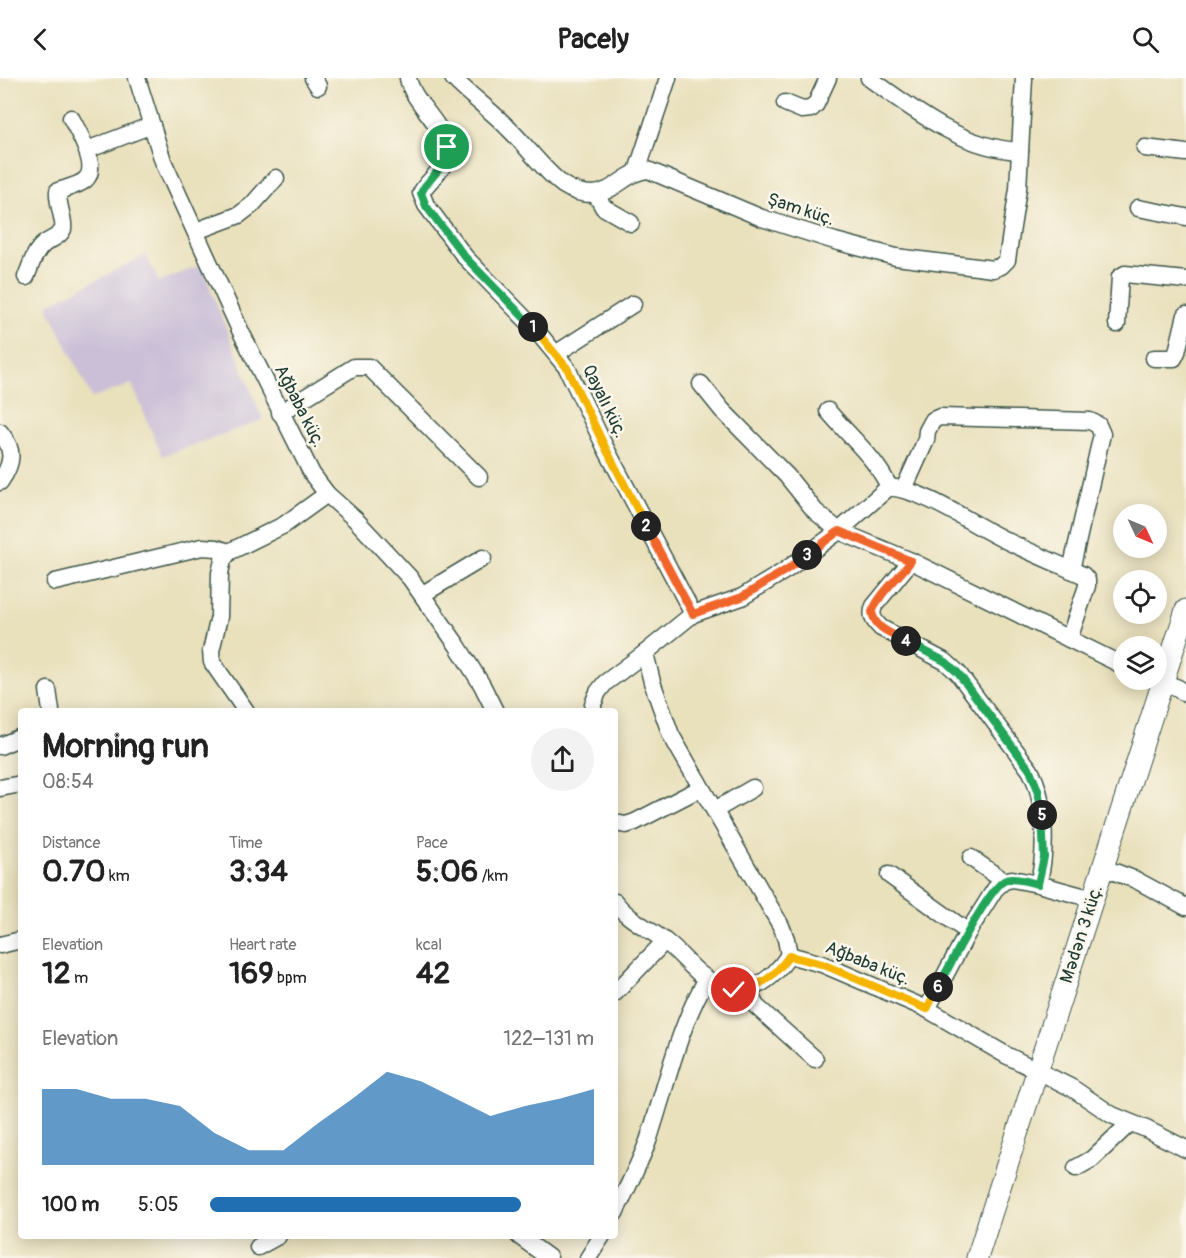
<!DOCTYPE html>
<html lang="en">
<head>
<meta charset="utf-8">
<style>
  :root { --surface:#fff; --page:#f2f2f2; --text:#222; --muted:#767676; --accent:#1f6fb2 }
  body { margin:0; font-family:Pangolin,sans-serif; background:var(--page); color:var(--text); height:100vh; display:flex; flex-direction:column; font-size:22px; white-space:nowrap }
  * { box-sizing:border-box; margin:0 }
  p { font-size:20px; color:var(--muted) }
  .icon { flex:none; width:33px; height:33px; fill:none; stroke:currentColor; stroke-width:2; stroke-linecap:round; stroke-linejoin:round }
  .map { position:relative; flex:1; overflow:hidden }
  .panel { position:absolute; left:18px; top:630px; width:600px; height:531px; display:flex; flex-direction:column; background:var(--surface); border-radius:6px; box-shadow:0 3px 15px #0003 }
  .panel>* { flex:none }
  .needle { width:39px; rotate:134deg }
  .controls { position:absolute; left:1113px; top:426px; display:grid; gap:12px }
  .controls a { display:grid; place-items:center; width:54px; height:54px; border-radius:50%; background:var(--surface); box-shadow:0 3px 15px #0003; font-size:30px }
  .pin { position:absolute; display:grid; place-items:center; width:51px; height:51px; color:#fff; margin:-26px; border:3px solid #fff; border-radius:50%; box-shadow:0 2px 6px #0007 }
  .km { position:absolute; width:30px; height:30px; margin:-15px; border-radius:50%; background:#222; color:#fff; font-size:16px; line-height:30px; text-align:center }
  .round { display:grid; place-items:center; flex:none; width:63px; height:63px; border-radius:32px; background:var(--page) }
  .head { display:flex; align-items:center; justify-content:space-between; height:102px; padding:0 24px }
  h1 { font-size:33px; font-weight:700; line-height:45px }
  .stats { display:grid; grid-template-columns:repeat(3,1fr); gap:9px; height:102px; padding:6px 24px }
  .stats div { display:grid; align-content:center }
  .stats b { font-size:30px; font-weight:700 }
  .stats small { font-size:16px; font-weight:400 }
  .stats p { font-size:16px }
  .chart { height:168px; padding:12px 24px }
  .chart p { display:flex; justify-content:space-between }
  .chart svg { width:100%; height:108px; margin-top:6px; fill:var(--accent); opacity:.7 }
  ul { padding:0 24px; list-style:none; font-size:20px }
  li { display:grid; grid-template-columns:96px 72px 1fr; align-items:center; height:45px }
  li i { height:15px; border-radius:8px; background:var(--accent) }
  header { display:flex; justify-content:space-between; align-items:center; height:78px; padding:0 24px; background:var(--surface); font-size:27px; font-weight:700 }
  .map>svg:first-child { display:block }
  .industrial { fill:#cabfd7 }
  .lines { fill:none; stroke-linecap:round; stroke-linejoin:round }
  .minor-casing { stroke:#3d5548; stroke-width:19 }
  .major-casing { stroke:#3d5548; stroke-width:23 }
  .minor { stroke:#fff; stroke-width:16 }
  .major { stroke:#fff; stroke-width:21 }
  .split-1-casing { stroke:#fff; stroke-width:12 }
  .split-2-casing { stroke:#fff; stroke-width:12 }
  .split-3-casing { stroke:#fff; stroke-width:12 }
  .split-4-casing { stroke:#fff; stroke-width:12 }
  .split-5-casing { stroke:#fff; stroke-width:12 }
  .split-6-casing { stroke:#fff; stroke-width:12 }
  .split-7-casing { stroke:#fff; stroke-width:12 }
  .split-1 { stroke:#22a559; stroke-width:8 }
  .split-2 { stroke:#f5b400; stroke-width:8 }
  .split-3 { stroke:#f0652b; stroke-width:8 }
  .split-4 { stroke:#f0652b; stroke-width:8 }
  .split-5 { stroke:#22a559; stroke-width:8 }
  .split-6 { stroke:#22a559; stroke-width:8 }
  .split-7 { stroke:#f5b400; stroke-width:8 }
  .labels { text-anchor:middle; stroke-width:5; stroke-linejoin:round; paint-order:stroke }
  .street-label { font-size:18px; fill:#1f3d34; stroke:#fbf7ec }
</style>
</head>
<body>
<header><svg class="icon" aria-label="back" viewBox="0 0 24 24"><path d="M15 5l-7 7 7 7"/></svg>Pacely<svg class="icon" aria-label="search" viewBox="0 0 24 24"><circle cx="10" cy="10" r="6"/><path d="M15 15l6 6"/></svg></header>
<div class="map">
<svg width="1186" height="1180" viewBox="0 0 1186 1180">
  <rect width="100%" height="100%" fill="#fbf7ec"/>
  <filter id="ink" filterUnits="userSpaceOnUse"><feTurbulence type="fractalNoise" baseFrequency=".0167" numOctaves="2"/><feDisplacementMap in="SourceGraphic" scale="12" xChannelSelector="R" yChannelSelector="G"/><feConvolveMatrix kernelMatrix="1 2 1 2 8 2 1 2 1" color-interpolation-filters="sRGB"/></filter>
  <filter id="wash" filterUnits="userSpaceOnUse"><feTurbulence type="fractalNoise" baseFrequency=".008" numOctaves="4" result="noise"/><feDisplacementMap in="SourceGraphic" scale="24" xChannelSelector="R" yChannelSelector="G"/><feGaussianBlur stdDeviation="1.35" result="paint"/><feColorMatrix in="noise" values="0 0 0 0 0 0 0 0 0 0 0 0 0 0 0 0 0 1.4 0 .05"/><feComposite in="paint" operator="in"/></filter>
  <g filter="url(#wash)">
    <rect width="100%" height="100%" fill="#e9e0bc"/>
    <path class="industrial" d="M146 177 159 204 201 187 263 342 162 378 132 306 92 320 47 227Z"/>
  </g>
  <g filter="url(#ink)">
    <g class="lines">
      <defs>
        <g id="minor">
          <path d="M137 0 163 83 240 252 312 396 327 416 355 441 410 500 457 567 482 607 495 633"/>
          <path d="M313 0 318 8"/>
          <path d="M408 0C413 28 453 52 446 80 443 93 427 103 421 115L426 127 465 179 535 251 567 290 605 369 693 536"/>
          <path d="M453 0C470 18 491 32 508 50 527 68 542 91 563 107 572 113 582 116 593 116 614 115 627 93 648 92L762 140 835 163 896 179 993 191 1001 188 1007 182 1012 149 1018 111 1024 0"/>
          <path d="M869 0C916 33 961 70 1020 73"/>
          <path d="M785 25 802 32 811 31 816 26 828 0"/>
          <path d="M1145 70 1186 75"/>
          <path d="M87 72 152 47"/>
          <path d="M637 93 668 0"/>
          <path d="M596 116 603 129 631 145"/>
          <path d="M1138 130 1186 139"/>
          <path d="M196 153 239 137 252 127 276 100"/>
          <path d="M26 199C31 187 34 174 44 166 50 161 60 159 63 151 65 143 57 126 58 113 66 110 78 108 85 102 100 90 78 53 71 40"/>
          <path d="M1117 246 1120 199 1125 196 1186 202"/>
          <path d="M557 275 633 226"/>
          <path d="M1154 280H1174L1177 274 1186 237"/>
          <path d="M701 306 722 332 787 398 815 433 839 453 911 483 1124 588"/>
          <path d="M828 333C848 357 876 380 889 409"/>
          <path d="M280 335 354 289H369L479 399"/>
          <path d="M0 354C15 372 13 385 0 404"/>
          <path d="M904 411 926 362 927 353 933 342 940 339 1090 343 1098 347 1102 356 1071 492"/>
          <path d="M911 483 874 528C870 538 874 543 881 550L946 584 958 595 1030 692C1046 721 1047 775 1038 806"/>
          <path d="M55 504 202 469 217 470 229 474"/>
          <path d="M423 516 483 480"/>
          <path d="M645 575 652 604 671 657 781 848 786 861 789 877"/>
          <path d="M1156 601 1178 610 1186 616"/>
          <path d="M48 612 51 633"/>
          <path d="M246 633 212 584 211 573 219 539 220 495 223 482 229 474 284 447 327 416"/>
          <path d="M593 633V626L598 614 605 605 645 575 693 536 742 519 786 492 839 453 889 409C927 413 971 446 1007 463 1032 475 1058 486 1083 497L1087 502V508L1069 561"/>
          <path d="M0 668 21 659"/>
          <path d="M0 710 21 706"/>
          <path d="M715 732 753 710"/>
          <path d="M615 745 626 747 635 744 701 710"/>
          <path d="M971 780 1004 803"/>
          <path d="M1104 790 1136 802 1186 829"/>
          <path d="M889 797 968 854"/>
          <path d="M615 824C628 842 649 850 666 864 678 873 688 886 700 896 735 924 766 912 789 877L822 886 927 931 1006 977 1072 1010 1112 1037 1146 1051 1186 1071"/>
          <path d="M0 867 21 862"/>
          <path d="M747 911 756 928 815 981"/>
          <path d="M615 915 665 863"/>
          <path d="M927 931 968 854 995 811 1004 803 1012 801 1038 806 1093 821"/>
          <path d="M1076 1090 1092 1081 1130 1045"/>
          <path d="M615 1135C626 1112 639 1087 648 1063 665 1013 679 946 707 901"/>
          <path d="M519 1158 549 1180"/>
          <path d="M258 1169 278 1158"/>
          <path d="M588 1180 602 1158"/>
        </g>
        <path id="major" d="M977 1180 1186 532"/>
      </defs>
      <use href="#minor" class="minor-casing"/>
      <use href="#major" class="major-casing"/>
      <use href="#minor" class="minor"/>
      <use href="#major" class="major"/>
    </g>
  </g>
  <g class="lines" filter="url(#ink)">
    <defs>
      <path id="split-1" d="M447 69 446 83 425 108 421 115 426 128 465 179 533 249"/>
      <path id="split-2" d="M533 249 567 290 605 369 646 448"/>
      <path id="split-3" d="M646 448 693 536 742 519 786 492 807 477"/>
      <path id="split-4" d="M807 477 839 453 911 483C899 500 880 514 872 534 875 551 891 555 906 563"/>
      <path id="split-5" d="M906 563 946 584 958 595 1030 692 1038 712 1042 737"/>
      <path id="split-6" d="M938 909C949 890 989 808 1006 802 1015 799 1029 804 1038 806L1044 779 1042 737"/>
      <path id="split-7" d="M734 912C760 910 774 899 789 878L822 886 927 931 938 909"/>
    </defs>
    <use href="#split-1" class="split-1-casing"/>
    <use href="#split-2" class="split-2-casing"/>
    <use href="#split-3" class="split-3-casing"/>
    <use href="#split-4" class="split-4-casing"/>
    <use href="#split-5" class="split-5-casing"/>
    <use href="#split-6" class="split-6-casing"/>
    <use href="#split-7" class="split-7-casing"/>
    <use href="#split-1" class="split-1"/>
    <use href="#split-2" class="split-2"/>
    <use href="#split-3" class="split-3"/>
    <use href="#split-4" class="split-4"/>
    <use href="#split-5" class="split-5"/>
    <use href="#split-6" class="split-6"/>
    <use href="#split-7" class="split-7"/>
  </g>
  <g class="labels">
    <g class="street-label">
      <text transform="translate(801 131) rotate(18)" y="6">Şam küç.</text>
      <text transform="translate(605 323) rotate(64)" y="6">Qayalı küç.</text>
      <text transform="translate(300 328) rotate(63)" y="6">Ağbaba küç.</text>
      <text transform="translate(1081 856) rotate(-72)" y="6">Mədən 3 küç.</text>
      <text transform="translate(868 885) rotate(22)" y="6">Ağbaba küç.</text>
    </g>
  </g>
</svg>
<div class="controls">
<a><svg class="needle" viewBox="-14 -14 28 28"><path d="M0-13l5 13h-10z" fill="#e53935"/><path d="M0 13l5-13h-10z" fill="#767676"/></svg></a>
<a><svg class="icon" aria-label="locate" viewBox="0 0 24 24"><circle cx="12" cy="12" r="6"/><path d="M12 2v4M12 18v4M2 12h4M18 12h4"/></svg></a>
<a><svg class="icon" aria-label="layers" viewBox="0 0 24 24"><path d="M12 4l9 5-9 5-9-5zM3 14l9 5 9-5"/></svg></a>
</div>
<div class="pin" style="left:447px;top:69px;background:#1e9e55"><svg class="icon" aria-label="arrive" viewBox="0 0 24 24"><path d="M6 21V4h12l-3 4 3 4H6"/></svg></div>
<div class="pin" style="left:734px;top:912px;background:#d93025"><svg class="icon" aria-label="check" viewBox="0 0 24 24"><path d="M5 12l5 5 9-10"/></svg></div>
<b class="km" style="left:533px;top:249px">1</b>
<b class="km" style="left:646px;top:448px">2</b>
<b class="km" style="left:807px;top:477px">3</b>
<b class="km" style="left:906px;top:563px">4</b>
<b class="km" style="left:1042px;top:737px">5</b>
<b class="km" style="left:938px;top:909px">6</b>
<section class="panel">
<div class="head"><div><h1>Morning run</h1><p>08:54</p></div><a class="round"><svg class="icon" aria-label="share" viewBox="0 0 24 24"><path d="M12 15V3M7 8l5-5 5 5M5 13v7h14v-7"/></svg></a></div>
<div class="stats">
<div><p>Distance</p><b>0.70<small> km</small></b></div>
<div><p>Time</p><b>3:34</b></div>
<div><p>Pace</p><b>5:06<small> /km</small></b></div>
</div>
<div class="stats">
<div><p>Elevation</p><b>12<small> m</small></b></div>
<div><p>Heart rate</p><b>169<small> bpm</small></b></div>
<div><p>kcal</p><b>42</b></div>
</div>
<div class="chart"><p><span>Elevation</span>122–131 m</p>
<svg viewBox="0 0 160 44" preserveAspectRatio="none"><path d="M0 44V13L10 13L20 17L30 17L40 20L50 31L60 38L70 38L80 27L90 17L100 6L110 10L120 17L130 24L140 20L150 17L160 13V44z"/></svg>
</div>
<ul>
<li><b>100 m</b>5:05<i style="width:81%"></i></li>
</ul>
</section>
</div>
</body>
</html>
